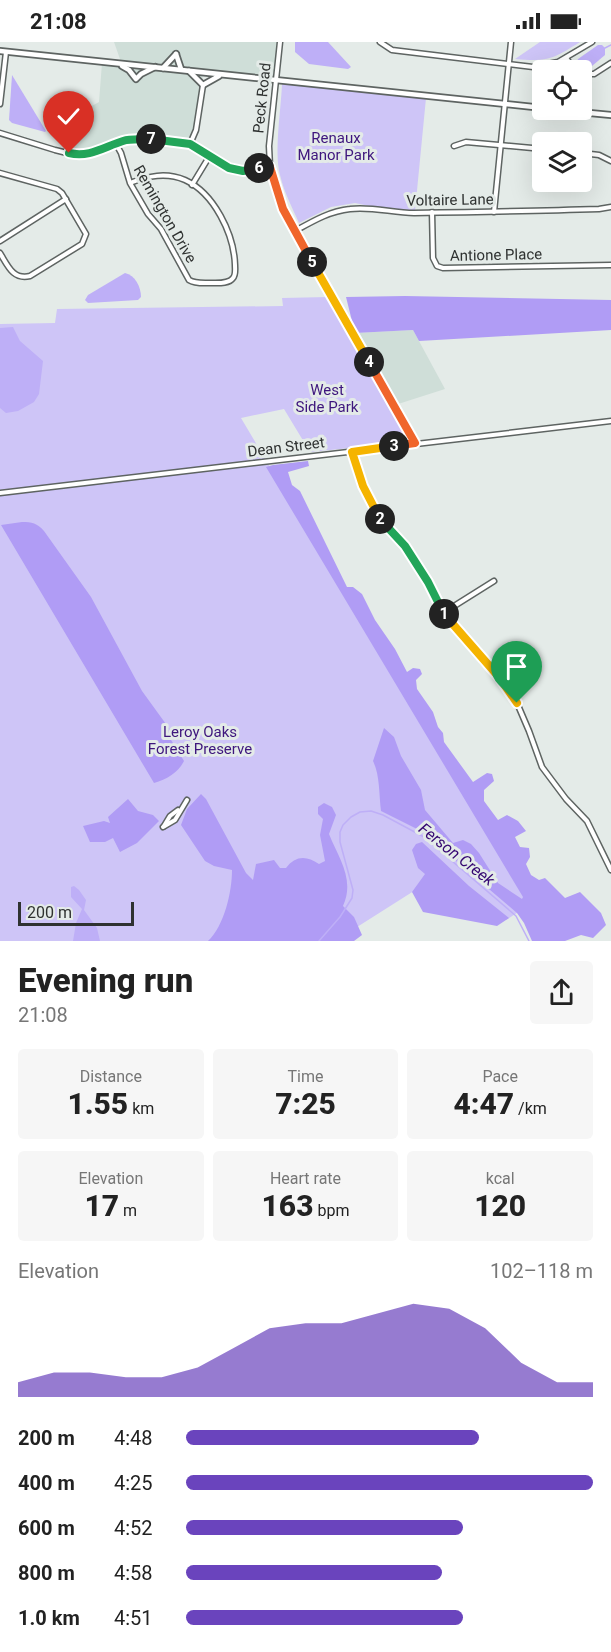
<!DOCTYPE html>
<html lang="en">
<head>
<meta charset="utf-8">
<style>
  :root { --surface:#fff; --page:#f6f6f6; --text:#222; --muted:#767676; --accent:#6a44bd }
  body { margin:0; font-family:Roboto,sans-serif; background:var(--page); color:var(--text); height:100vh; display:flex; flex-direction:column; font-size:22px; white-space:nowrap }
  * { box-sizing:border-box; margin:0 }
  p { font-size:20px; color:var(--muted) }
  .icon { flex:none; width:33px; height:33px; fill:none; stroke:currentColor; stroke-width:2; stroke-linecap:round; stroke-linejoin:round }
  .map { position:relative; height:899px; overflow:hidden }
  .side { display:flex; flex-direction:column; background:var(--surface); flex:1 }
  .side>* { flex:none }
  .tools { position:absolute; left:532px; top:18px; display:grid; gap:12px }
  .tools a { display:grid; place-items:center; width:60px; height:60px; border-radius:6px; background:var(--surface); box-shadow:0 6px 24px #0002; font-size:30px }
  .scale { position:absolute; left:18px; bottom:15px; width:116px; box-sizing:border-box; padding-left:6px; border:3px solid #2f3231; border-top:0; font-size:16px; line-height:21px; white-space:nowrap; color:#2f3231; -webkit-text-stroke:4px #e4ebe8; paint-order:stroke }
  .pin { position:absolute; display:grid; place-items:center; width:51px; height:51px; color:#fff; margin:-62px -26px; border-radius:50% 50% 50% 0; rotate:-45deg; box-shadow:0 0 6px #0007 }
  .pin .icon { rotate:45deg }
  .km { position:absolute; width:30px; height:30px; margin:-15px; border-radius:50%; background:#222; color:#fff; font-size:16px; line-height:30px; text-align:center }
  .round { display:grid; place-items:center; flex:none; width:63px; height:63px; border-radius:6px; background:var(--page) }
  .head { display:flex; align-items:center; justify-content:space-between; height:102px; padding:0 18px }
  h1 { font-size:33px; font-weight:800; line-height:45px }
  .stats { display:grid; grid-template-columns:repeat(3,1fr); gap:9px; height:102px; padding:6px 18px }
  .stats div { display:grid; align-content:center; border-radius:6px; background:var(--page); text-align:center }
  .stats b { font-size:30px; font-weight:800 }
  .stats small { font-size:16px; font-weight:400 }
  .stats p { font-size:16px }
  .chart { height:168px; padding:12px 18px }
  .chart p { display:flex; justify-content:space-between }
  .chart svg { width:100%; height:108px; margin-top:6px; fill:var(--accent); opacity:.7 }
  ul { padding:0 18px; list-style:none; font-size:20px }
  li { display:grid; grid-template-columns:96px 72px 1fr; align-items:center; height:45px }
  li i { height:15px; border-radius:8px; background:var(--accent) }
  .status { display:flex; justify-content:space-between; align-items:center; height:42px; padding:0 30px; background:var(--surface); direction:ltr }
  .status svg { height:16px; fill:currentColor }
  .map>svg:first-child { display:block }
  .built { fill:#cfded8 }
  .green { fill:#cec5f7 }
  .forest { fill:#b09cf5 }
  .water { fill:#beaff7 }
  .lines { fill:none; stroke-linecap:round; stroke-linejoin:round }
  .stream { stroke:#beaff7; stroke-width:1.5 }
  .minor-casing { stroke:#5e6462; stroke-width:7 }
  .major-casing { stroke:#5e6462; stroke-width:8 }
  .minor { stroke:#fff; stroke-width:4 }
  .major { stroke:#fff; stroke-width:4.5 }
  .split-1-casing { stroke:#fff; stroke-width:12 }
  .split-2-casing { stroke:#fff; stroke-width:12 }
  .split-3-casing { stroke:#fff; stroke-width:12 }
  .split-4-casing { stroke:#fff; stroke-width:12 }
  .split-5-casing { stroke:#fff; stroke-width:12 }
  .split-6-casing { stroke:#fff; stroke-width:12 }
  .split-7-casing { stroke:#fff; stroke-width:12 }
  .split-8-casing { stroke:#fff; stroke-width:12 }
  .split-1 { stroke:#f5b400; stroke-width:8 }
  .split-2 { stroke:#22a559; stroke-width:8 }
  .split-3 { stroke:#f5b400; stroke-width:8 }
  .split-4 { stroke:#f0652b; stroke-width:8 }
  .split-5 { stroke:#f5b400; stroke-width:8 }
  .split-6 { stroke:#f0652b; stroke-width:8 }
  .split-7 { stroke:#22a559; stroke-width:8 }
  .split-8 { stroke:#22a559; stroke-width:8 }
  .labels { text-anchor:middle; stroke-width:6; stroke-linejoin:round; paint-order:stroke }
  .street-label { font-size:15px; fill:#2f3231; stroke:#e4ebe8 }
  .park-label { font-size:15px; fill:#3e167d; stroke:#e4ebe8 }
  .water-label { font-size:16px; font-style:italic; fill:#350772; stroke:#e4ebe8 }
</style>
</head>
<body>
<div class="status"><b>21:08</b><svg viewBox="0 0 49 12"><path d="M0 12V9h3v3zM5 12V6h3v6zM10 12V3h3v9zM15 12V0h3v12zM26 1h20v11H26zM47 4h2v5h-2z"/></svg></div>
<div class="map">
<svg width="611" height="899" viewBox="0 0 611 899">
  <rect width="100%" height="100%" fill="#e4ebe8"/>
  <g class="built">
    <path d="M114 0H278L274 37 121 20Z"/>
    <path d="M102 21 203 32 195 87 189 100 123 97 100 107 81 112 72 111 56 84 99 60Z"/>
    <path d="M413 288 445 347 395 363 355 291Z"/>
  </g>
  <g class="green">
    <path d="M540 0H580C553 17 548 20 515 17Z"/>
    <path d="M282 42 426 56 415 169H393L355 161 331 165 299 181C292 165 284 150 280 133 274 109 281 68 282 42Z"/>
    <path d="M328 255 405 393V398L400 401 310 410 284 367 241 376 529 863 506 878 447 828 335 899H0V282L55 281 57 267 283 264 282 256Z"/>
  </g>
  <g class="forest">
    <path d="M405 254 611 258V288L419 299 413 288 355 291 346 255Z"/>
    <path d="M308 419 309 424 288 430 292 443 300 449 347 545H353L362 552 375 578 395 607 407 630 413 626 420 627 422 632 416 638 417 647 433 670 438 685 443 691 444 700 473 740 487 731 492 732 494 739 484 748V759L498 778 507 773 518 779 526 789 515 795 520 805 529 806 530 815 526 822 531 833 539 838 545 836 565 856 580 850 601 871 606 883 593 896 581 893 565 899H532L524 881 517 871 421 789 381 769C379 753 380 733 373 719L384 686 394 695 401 714 421 748 425 768 453 801 463 798 471 802 479 811 498 841 522 857 523 855 266 425 273 423Z"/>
    <path d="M22 480C32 480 37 481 44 489L91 555 142 649 171 689 168 693 184 719C178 731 167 737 154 741L1 483Z"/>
    <path d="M201 752 206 757 246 831 253 838 256 822 274 818 280 826H286C295 814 306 813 319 822L325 819 320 793 323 777 318 772V765L324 761 332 765 336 773 329 792C339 817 355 837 343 864L354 875 362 893 354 899H208C224 884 232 850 232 828L214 824 205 819 181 783 187 767Z"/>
    <path d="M128 757 138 769 153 773 159 779 137 801 120 810 113 796 105 800H90L83 784 104 779 110 781 108 775Z"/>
    <path d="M422 800 469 844 509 876 497 884 423 870 412 850 425 832 418 826 412 808 416 802Z"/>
  </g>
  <g class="water">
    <path d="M295 0H328L351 25 348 27 309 22 295 10Z"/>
    <path d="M598 3H602L605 6V13L592 24 582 25 577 19 578 17Z"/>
    <path d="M12 33 46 89 45 90 12 81 9 78Z"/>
    <path d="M125 231C135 233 141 245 141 255L138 258 88 261 85 258 88 253Z"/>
    <path d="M13 285 20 299 43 319 39 352 34 360 18 369 6 371 0 366V286Z"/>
    <path d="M74 844 79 848 86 858 84 868 97 886 100 899H73L76 881 82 867 71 855V845Z"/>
  </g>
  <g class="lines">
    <g class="stream">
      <path d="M605 6 611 3"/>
      <path d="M319 899 340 875 352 856 353 848 340 800V790L343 783 351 775 360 770 371 769 383 773 424 795 516 874 529 899"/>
    </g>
    <defs>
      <g id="minor">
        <path d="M280 0 269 104 270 125 277 151 295 189 415 401"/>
        <path d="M380 0 392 8 533 25 558 20 592 0"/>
        <path d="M566 16 575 28"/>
        <path d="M582 32H594L611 21"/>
        <path d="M0 62 6 10"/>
        <path d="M0 91 55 108 79 114 101 108 125 98 152 97 190 102 229 126 243 129 270 125"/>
        <path d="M116 102 121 111 130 141 148 172 161 187 189 238C195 242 204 241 211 241 218 241 229 242 233 236 236 233 235 227 235 223 234 192 214 151 185 138 166 130 148 134 130 141"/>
        <path d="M190 102 196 88 203 43"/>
        <path d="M454 104 466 100 543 107"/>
        <path d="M582 111 599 113 611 119"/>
        <path d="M0 131 57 147 62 151 86 192 82 202 30 234C13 238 8 224 0 211"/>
        <path d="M192 143 209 115"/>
        <path d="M432 170 433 216 437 224 443 226 611 223"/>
        <path d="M494 170 511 0"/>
        <path d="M295 189C313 179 330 169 350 167 371 164 393 171 414 171 476 170 537 169 599 167L611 165"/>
        <path d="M0 199 66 157"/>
        <path d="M352 410 363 444 378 475 405 504 428 540 443 571 484 621 499 635 517 661 529 689 542 725 566 757 587 779 611 828"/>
        <path d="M0 451 611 379"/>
        <path d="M443 571 494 539"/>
        <path d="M164 784 170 774 178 768"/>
        <path d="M163 785 175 778 187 758"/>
      </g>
      <g id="major">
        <path d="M0 9 543 66"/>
        <path d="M176 12 181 27"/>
        <path d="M122 24 129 28 136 37 141 32 155 25"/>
        <path d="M163 26 176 12"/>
        <path d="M189 29 203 43 219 34"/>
        <path d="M558 68 611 73"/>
      </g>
    </defs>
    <use href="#minor" class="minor-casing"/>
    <use href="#major" class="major-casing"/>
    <use href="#minor" class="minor"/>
    <use href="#major" class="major"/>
  </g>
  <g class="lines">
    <defs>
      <path id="split-1" d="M444 572 499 635 517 661"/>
      <path id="split-2" d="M380 477 405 504 428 540 444 572"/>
      <path id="split-3" d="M380 477 363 444 352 410 394 404"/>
      <path id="split-4" d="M369 320 415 401 394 404"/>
      <path id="split-5" d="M312 220 369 320"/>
      <path id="split-6" d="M259 126 270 125 283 167 312 220"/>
      <path id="split-7" d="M151 97 190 102 229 126 243 129 259 126"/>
      <path id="split-8" d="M69 111C89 116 104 105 123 99 132 96 143 98 151 97"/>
    </defs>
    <use href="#split-1" class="split-1-casing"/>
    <use href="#split-2" class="split-2-casing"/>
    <use href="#split-3" class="split-3-casing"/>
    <use href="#split-4" class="split-4-casing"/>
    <use href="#split-5" class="split-5-casing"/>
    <use href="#split-6" class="split-6-casing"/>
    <use href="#split-7" class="split-7-casing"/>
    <use href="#split-8" class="split-8-casing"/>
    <use href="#split-1" class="split-1"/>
    <use href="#split-2" class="split-2"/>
    <use href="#split-3" class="split-3"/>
    <use href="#split-4" class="split-4"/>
    <use href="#split-5" class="split-5"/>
    <use href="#split-6" class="split-6"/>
    <use href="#split-7" class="split-7"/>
    <use href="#split-8" class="split-8"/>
  </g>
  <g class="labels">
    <g class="street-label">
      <text transform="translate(262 56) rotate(-84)" y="5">Peck Road</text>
      <text transform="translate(450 158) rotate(-1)" y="5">Voltaire Lane</text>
      <text transform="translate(165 172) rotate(60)" y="5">Remington Drive</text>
      <text transform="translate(496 213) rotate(-1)" y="5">Antione Place</text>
      <text transform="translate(286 405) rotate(-7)" y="5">Dean Street</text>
    </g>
    <g class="park-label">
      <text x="336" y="101">Renaux<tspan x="336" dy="17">Manor Park</tspan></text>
      <text x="327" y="353">West<tspan x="327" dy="17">Side Park</tspan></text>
      <text x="200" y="695">Leroy Oaks<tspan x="200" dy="17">Forest Preserve</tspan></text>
    </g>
    <g class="water-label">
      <text transform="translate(457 812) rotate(38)" y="6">Ferson Creek</text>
    </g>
  </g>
</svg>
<div class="tools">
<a><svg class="icon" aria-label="locate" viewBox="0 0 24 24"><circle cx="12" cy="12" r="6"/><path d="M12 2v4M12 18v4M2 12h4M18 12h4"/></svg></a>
<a><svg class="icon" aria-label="layers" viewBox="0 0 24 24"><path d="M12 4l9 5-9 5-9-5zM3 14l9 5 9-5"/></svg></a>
</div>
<div class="scale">200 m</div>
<div class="pin" style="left:517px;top:661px;background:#1e9e55"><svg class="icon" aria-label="arrive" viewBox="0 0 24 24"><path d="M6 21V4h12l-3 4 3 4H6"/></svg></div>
<div class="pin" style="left:69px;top:111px;background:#d93025"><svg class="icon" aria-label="check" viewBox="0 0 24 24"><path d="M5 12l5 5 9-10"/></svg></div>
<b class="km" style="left:444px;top:572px">1</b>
<b class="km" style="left:380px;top:477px">2</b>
<b class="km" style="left:394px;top:404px">3</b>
<b class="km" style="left:369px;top:320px">4</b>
<b class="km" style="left:312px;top:220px">5</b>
<b class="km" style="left:259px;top:126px">6</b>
<b class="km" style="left:151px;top:97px">7</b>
</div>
<section class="side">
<div class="head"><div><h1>Evening run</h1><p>21:08</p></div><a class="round"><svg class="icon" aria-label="share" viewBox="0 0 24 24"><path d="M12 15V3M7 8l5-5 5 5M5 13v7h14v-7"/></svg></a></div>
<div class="stats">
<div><p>Distance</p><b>1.55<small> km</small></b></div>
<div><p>Time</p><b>7:25</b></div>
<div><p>Pace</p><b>4:47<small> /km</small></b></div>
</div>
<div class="stats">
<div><p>Elevation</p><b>17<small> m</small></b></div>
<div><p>Heart rate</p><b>163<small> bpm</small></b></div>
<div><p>kcal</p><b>120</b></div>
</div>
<div class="chart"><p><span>Elevation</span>102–118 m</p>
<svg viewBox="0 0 160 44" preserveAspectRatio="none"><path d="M0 44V38L10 34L20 34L30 36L40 36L50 32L60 24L70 16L80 14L90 14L100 10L110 6L120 8L130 16L140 30L150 38L160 38V44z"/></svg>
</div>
<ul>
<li><b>200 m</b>4:48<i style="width:72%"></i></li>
<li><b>400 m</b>4:25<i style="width:100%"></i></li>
<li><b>600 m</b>4:52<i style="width:68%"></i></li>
<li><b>800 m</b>4:58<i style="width:63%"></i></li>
<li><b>1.0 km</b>4:51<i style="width:68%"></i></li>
</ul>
</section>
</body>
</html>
